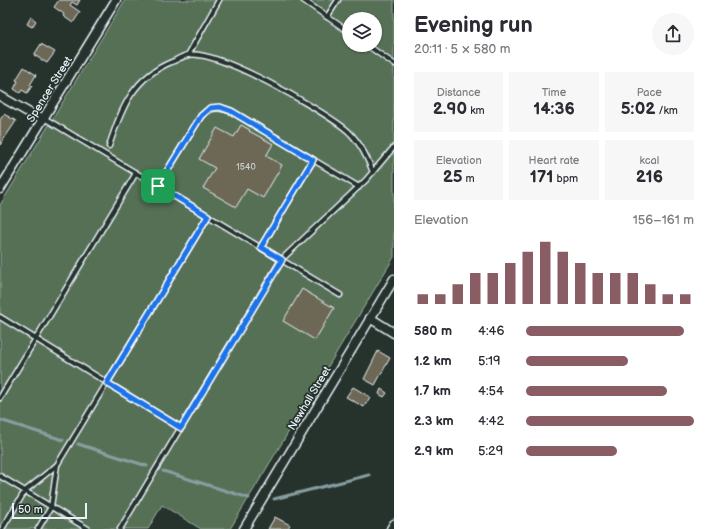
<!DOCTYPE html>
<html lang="en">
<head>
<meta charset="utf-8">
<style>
  :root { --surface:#fff; --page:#f7f7f7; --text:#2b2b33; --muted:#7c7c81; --accent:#8a5d65 }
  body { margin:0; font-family:"Balsamiq Sans",sans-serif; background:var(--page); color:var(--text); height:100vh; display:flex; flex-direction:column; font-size:15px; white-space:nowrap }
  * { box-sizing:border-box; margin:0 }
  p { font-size:13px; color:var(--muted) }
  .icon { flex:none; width:22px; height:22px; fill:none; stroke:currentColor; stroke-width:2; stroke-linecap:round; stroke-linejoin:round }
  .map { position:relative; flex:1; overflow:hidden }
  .side { display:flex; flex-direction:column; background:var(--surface); width:320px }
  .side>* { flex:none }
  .fabs { position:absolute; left:342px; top:12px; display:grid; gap:8px }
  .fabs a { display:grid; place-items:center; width:40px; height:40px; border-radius:50%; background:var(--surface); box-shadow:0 1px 3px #0004; font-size:20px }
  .scale { position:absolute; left:12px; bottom:10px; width:75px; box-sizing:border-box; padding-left:4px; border:2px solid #e8f1f8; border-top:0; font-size:11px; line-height:14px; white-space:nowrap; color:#e8f1f8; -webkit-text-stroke:3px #26332d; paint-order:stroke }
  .pin { position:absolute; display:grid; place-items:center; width:34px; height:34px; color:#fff; margin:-17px; border-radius:8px; box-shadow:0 2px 6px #0006 }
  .round { display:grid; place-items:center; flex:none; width:42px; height:42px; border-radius:21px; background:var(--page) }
  .overview { display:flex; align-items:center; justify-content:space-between; height:68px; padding:0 20px }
  h1 { font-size:22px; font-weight:800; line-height:30px }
  .metrics { display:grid; grid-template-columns:repeat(3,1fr); gap:6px; height:68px; padding:4px 20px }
  .metrics div { display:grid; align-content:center; border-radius:0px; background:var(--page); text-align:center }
  .metrics b { font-size:17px; font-weight:800 }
  .metrics small { font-size:11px; font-weight:400 }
  .metrics p { font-size:11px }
  .chart { height:112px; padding:8px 20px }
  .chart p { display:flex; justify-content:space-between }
  .chart svg { width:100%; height:72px; margin-top:4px; stroke:var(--accent); stroke-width:6 }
  ul { padding:0 20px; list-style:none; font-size:13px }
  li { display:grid; grid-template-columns:64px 48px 1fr; align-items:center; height:30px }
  li i { height:10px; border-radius:5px; background:var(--accent) }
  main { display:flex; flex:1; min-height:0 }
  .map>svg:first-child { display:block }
  .green { fill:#577055; stroke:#a0b0a6; fill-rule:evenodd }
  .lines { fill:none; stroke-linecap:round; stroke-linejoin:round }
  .stream { stroke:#869fa2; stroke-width:3 }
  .building { fill:#6d6755; stroke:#e8f1f8 }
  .service-casing { stroke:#e8f1f8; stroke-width:7 }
  .minor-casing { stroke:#e8f1f8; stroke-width:11 }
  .service { stroke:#26332d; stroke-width:4 }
  .minor { stroke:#26332d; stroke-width:8 }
  .route-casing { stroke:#fff; stroke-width:8 }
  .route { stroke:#1a73e8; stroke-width:5 }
  .labels { text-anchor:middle; stroke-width:3.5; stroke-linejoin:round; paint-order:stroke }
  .number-label { font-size:9px; fill:#c9cecf }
  .street-label { font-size:11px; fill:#e8f1f8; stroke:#26332d }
</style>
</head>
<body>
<main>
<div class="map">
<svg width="394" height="529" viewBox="0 0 394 529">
  <rect width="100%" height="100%" fill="#26332d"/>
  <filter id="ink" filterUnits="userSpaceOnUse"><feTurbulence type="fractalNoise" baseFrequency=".025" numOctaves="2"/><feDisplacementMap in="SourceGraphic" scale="8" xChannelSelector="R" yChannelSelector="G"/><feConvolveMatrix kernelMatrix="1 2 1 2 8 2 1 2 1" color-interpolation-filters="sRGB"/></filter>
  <g filter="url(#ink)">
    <path class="green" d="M125 0H394V257L230 529H201L162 505 148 529H0V205ZM349 19H375V45H349Z"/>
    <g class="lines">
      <g class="stream">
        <path d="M0 420 63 440"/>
        <path d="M78 444 147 466"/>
        <path d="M163 471 249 498"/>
        <path d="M274 499 369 475"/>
      </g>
    </g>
    <g class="building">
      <path d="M59 0H80L77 5 72 2 70 5 80 12 73 23 63 16 64 14 54 7Z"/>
      <path d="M31 17 36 21 32 27 27 24Z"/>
      <path d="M41 44 55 52 47 63 34 55Z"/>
      <path d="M24 67 36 75 30 85 32 86 27 93 22 90 20 93 14 89 18 81 16 80Z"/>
      <path d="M4 114 16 121 0 145V120Z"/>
      <path d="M241 125 250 130 249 131 273 144 266 156 282 165 263 198 247 189 236 207 203 188 215 168 199 159 217 128 234 137Z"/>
      <path d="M302 289 334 308 315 340 283 321Z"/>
      <path d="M378 351 390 358 375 385 364 379Z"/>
      <path d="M353 387 370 397 364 407 346 397Z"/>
      <path d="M381 389 387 393 384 397 379 394Z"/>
      <path d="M275 517 290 525 287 529H268Z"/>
    </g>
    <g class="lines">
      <defs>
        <g id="service">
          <path d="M303 0 349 32"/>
          <path d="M327 17 338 0"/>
          <path d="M367 45 394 64"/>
          <path d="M188 55 219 0"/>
          <path d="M44 118 340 295"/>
          <path d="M109 146C122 107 133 77 174 61 178 59 183 56 188 55 217 49 318 108 343 127 358 138 366 155 373 172"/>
          <path d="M158 186 201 116C213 106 217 107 231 111L359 187"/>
          <path d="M261 247 313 160"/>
          <path d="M0 317 181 428"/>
          <path d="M0 398 136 173"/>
          <path d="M0 476 88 529"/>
          <path d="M2 529 25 491 57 465 208 216"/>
          <path d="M38 529 51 507 57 465"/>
          <path d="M120 529 281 260 366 180 394 147"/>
        </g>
        <g id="minor">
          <path d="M0 96 33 115 44 118"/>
          <path d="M0 189 116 0"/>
          <path d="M370 318 394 333"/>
          <path d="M244 529 394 279"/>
          <path d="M391 529 394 524"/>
        </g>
      </defs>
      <use href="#service" class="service-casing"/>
      <use href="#minor" class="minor-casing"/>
      <use href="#service" class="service"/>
      <use href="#minor" class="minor"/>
    </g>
  </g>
  <g class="lines" filter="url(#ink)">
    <defs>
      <path id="route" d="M220 107 231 111 313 160 261 247 282 260 181 428 107 383 208 216 158 186 201 116 210 108Z"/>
    </defs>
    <use href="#route" class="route-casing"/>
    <use href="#route" class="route"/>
  </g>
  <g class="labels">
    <g class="number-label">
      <text x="246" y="170">1540</text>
    </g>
    <g class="street-label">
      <text transform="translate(49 89) rotate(-58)" y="4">Spencer Street</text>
      <text transform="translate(309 398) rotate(-59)" y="4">Newhall Street</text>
    </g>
  </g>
</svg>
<div class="fabs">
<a><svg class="icon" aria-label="layers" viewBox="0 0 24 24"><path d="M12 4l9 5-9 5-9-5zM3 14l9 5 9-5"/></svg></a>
</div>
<div class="scale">50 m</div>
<div class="pin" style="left:158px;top:186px;background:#1e9e55"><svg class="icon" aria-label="arrive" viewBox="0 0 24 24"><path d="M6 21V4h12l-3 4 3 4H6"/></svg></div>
</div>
<section class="side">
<div class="overview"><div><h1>Evening run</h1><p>20:11 · 5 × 580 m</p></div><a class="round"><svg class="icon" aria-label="share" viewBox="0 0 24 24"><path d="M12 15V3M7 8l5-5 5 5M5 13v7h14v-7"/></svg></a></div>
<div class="metrics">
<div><p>Distance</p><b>2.90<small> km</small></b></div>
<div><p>Time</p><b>14:36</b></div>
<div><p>Pace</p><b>5:02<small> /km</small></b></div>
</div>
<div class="metrics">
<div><p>Elevation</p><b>25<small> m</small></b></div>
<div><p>Heart rate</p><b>171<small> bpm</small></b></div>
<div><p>kcal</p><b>216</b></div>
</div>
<div class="chart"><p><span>Elevation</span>156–161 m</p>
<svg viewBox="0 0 160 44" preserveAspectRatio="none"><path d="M5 44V38M15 44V38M25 44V32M35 44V25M45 44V25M55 44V19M65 44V12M75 44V6M85 44V12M95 44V19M105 44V25M115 44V25M125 44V25M135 44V32M145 44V38M155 44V38"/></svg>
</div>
<ul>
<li><b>580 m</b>4:46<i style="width:94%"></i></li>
<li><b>1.2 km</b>5:19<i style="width:61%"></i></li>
<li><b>1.7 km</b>4:54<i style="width:84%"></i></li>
<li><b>2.3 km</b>4:42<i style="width:100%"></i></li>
<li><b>2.9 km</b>5:29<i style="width:54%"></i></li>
</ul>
</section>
</main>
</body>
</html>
